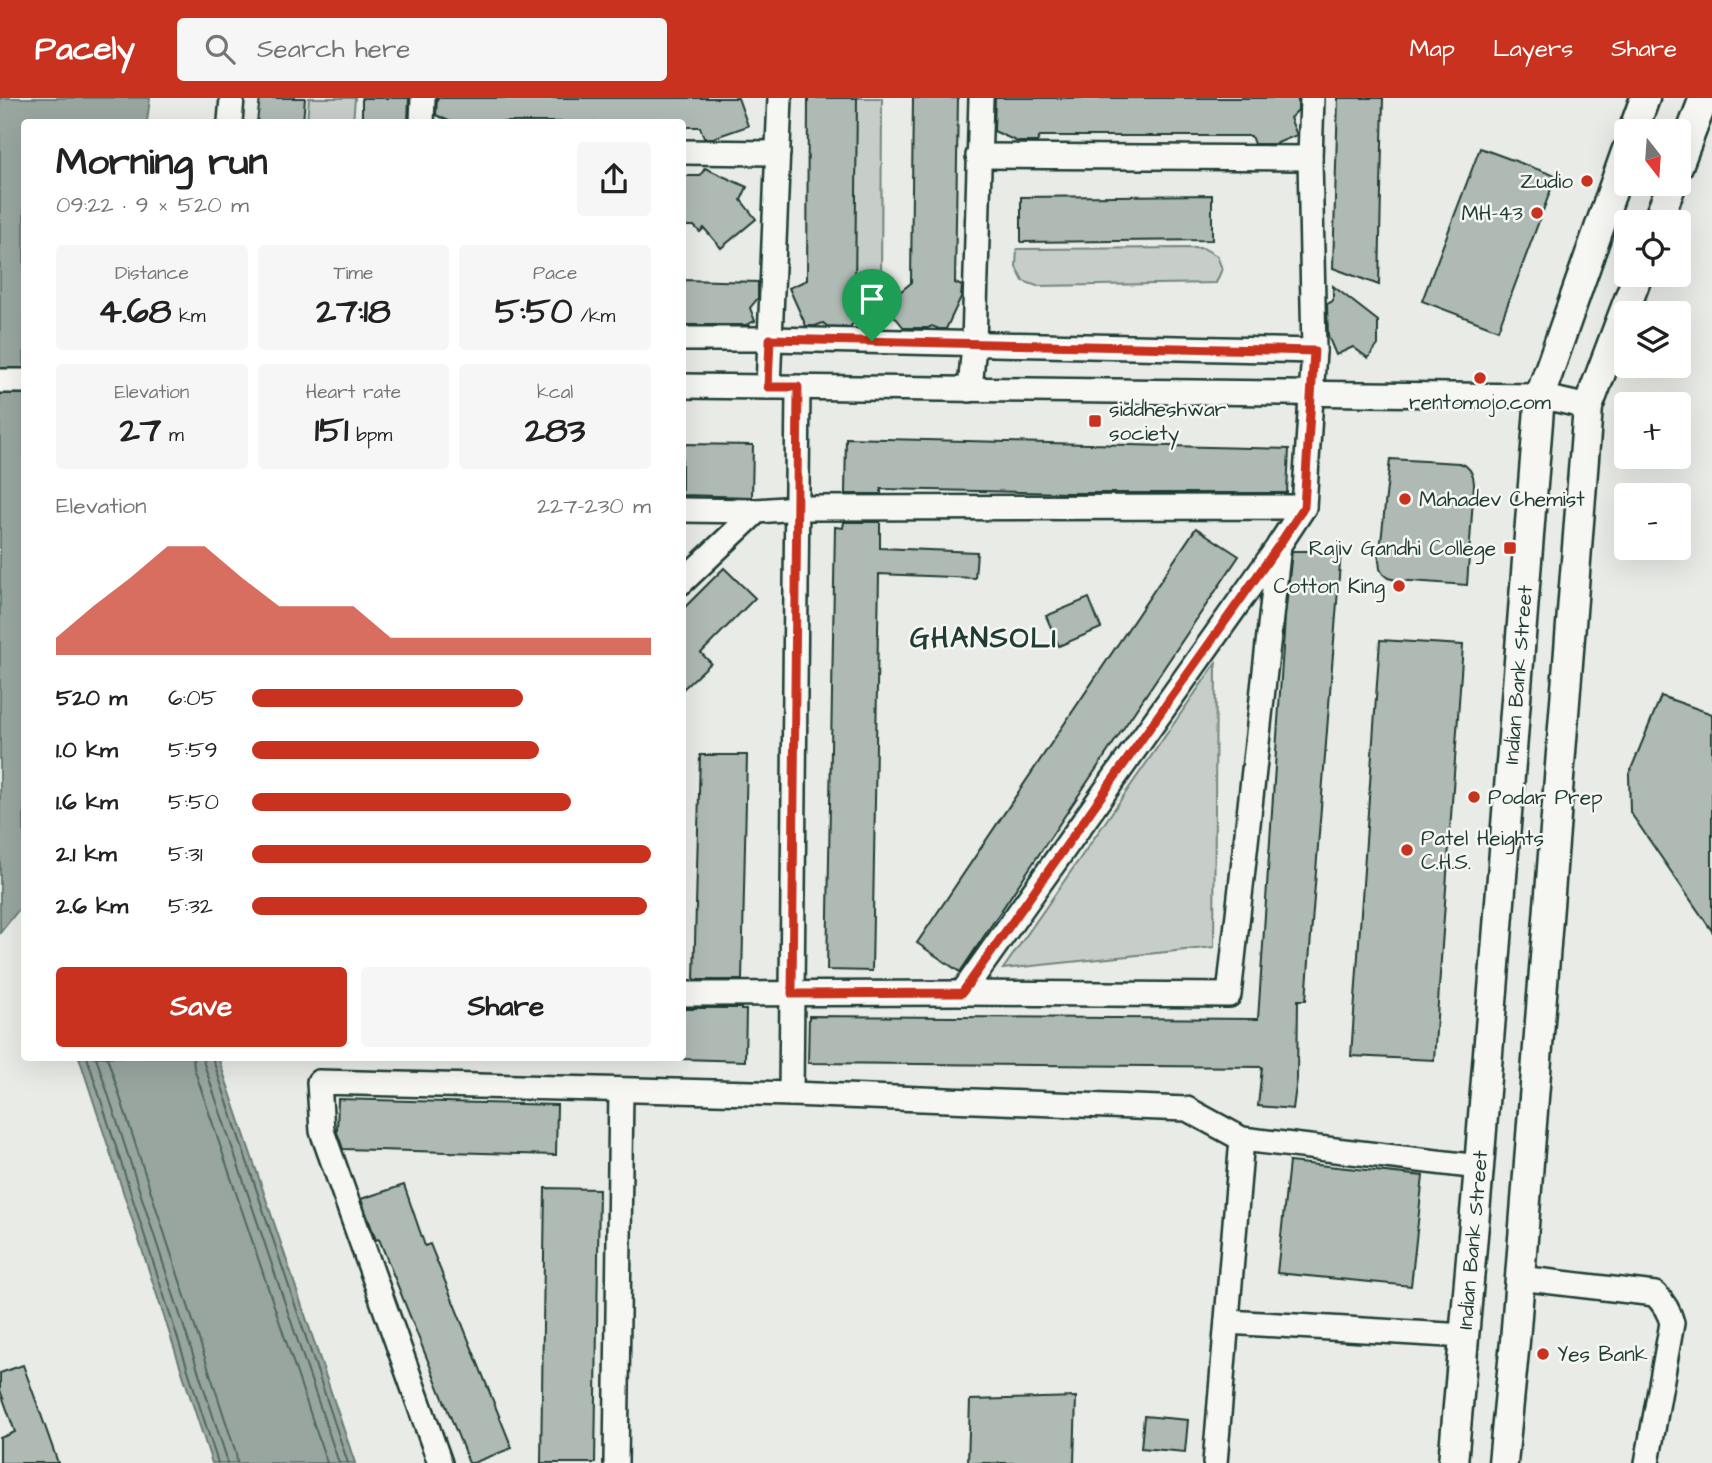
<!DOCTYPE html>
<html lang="en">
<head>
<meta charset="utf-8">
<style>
  :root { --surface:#fff; --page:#f6f6f6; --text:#222; --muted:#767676; --accent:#c8321e }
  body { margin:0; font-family:"Architects Daughter",sans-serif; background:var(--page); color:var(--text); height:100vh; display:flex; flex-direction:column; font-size:26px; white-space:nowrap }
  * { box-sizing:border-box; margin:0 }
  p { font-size:23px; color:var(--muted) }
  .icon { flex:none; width:38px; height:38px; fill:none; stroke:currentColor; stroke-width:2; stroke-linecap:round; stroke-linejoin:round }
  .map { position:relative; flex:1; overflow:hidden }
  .details { position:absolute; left:21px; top:21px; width:665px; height:942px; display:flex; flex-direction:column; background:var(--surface); border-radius:7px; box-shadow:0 7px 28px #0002 }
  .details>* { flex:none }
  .needle { width:46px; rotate:163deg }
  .controls { position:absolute; left:1614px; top:21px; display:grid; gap:14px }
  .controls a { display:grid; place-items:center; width:77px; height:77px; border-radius:7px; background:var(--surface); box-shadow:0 7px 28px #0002; font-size:35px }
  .pin { position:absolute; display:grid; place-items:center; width:60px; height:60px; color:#fff; margin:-72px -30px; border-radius:50% 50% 50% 0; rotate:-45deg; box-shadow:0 0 7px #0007 }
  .pin .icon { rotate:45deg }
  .round { display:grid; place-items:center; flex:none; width:74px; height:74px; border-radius:7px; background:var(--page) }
  .headline { display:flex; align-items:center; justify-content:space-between; height:119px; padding:0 35px }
  h1 { font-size:38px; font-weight:700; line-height:52px }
  .metrics { display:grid; grid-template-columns:repeat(3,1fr); gap:10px; height:119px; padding:7px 35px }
  .metrics div { display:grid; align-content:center; border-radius:7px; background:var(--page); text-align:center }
  .metrics b { font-size:35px; font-weight:700 }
  .metrics small { font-size:19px; font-weight:400 }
  .metrics p { font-size:19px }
  .chart { height:196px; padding:14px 35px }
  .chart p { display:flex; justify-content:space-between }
  .chart svg { width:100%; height:126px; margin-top:7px; fill:var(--accent); opacity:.7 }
  .primary-button { display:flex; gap:14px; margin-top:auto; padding:14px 35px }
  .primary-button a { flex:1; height:80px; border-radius:7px; background:var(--accent); color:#fff; font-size:28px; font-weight:700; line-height:80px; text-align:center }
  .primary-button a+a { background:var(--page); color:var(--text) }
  ul { padding:0 35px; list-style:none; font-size:23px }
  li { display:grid; grid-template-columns:112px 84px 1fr; align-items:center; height:52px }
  li i { height:18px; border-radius:9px; background:var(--accent) }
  header { display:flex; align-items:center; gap:42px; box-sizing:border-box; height:98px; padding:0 35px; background:var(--accent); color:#fff }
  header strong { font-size:33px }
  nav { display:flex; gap:38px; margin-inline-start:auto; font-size:24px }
  .search { width:490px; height:63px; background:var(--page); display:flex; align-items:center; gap:18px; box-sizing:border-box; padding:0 24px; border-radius:7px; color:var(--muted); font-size:26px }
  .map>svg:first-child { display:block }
  .green { fill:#c7cec9; stroke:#73867e; stroke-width:2 }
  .water { fill:#99a6a0; stroke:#687c75; stroke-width:2 }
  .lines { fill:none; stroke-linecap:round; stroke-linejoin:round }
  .shore { stroke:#50675f; stroke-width:2 }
  .building { fill:#b0bab5; stroke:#1f3d34; stroke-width:2 }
  .minor-casing { stroke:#1f3d34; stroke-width:28 }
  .tertiary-casing { stroke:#1f3d34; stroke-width:33 }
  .minor { stroke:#f6f6f2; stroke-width:23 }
  .tertiary { stroke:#f6f6f2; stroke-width:28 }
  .route-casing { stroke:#fff; stroke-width:14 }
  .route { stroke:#c8321e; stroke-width:9 }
  .poi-dot { fill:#c8321e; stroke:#f6f6f2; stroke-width:2.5 }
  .labels { text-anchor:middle; stroke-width:5; stroke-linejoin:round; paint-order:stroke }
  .poi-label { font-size:21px; fill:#1f3d34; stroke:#f6f6f2; text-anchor:start }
  .street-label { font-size:21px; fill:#1f3d34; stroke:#f6f6f2 }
  .district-label { font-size:28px; font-weight:bold; letter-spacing:2px; fill:#1f3d34; stroke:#f6f6f2 }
</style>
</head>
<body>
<header>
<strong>Pacely</strong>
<div class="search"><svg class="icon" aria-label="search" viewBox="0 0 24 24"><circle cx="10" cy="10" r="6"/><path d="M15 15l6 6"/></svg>Search here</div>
<nav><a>Map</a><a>Layers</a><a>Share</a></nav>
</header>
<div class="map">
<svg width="1712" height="1365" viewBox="0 0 1712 1365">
  <rect width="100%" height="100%" fill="#e9ebe7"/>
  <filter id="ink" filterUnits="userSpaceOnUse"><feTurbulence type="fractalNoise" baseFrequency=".0143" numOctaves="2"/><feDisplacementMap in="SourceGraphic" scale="14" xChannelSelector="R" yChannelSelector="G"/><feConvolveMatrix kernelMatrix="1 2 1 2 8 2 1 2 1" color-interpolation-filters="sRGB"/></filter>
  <g filter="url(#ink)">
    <g class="green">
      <path d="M309 0H355L353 24H307Z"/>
      <path d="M839 0H882L881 190 871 205 854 211Z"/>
      <path d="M1203 150 1217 158 1222 171 1216 185 1037 188 1023 183 1016 169 1017 151Z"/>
      <path d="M1216 565 1214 849 1003 871Z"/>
    </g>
    <g class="water">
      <path d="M0 0H150L147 24H24V805L0 835Z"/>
      <path d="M79 959H218L355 1365H212Z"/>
    </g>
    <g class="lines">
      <g class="shore">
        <path d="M87 959 218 1365"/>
        <path d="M96 959 226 1358 227 1365"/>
        <path d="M107 959 236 1355 237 1365"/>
        <path d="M193 959 194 970 327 1365"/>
        <path d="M203 959 204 966 339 1365"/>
        <path d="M212 959 348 1365"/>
      </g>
    </g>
    <g class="building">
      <path d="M260 0H305L303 24H257Z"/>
      <path d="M362 0H409L408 24H362Z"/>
      <path d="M437 0H738L748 28 713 40H704L700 29H682V24H451L436 17Z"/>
      <path d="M808 0H857L855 193 870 206 850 229 827 228 823 225 815 228H806L789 190 807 182Z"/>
      <path d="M913 0H958L955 185 962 188 961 199 946 231H939L932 228 928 230H904L885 206 911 185Z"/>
      <path d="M995 0H1298V12L1290 20 1297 37 1275 46H1254L1251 38H1040L1037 44H1018L994 33Z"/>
      <path d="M1338 0H1383L1379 187 1333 170Z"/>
      <path d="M1480 50 1556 78 1498 232 1422 203Z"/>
      <path d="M705 70 747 89 741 102 756 121 721 150 704 130 700 134 694 128H682V78H700Z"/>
      <path d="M1212 97V142L1021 144V99Z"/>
      <path d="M682 182 758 184V200L750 210 755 223 746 227H682Z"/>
      <path d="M1333 188 1378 223V247L1368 260 1353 249 1336 257 1328 238 1327 206 1333 203Z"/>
      <path d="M846 340 1289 351 1287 395H1069L881 391V396H845Z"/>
      <path d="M682 346 753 347 752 399 682 397Z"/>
      <path d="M1390 361 1459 365 1465 367 1470 372 1473 378 1474 386 1467 487 1396 482 1388 480 1383 476 1380 471 1378 453H1380Z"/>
      <path d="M844 424H880V450L977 454 975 480 879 476 872 873 827 872 835 429 843 430Z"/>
      <path d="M1196 430 1239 458 960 874 917 845Z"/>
      <path d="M1292 453H1341L1306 902H1298L1297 981 1293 1011 1258 1008 1262 969 808 965 809 918 1258 921 1285 520Z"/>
      <path d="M724 470 755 500 701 555 711 565 682 592V512Z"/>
      <path d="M1089 500 1101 530 1059 548 1046 518Z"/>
      <path d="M1380 542 1463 547 1434 962 1351 958Z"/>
      <path d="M1661 598 1712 616V833L1630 714 1629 676Z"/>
      <path d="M700 657H747L742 882H694Z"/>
      <path d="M693 910H741V912H746L745 963 682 961V911H693Z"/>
      <path d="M338 1001 557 1007 556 1057 343 1051 337 1034Z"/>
      <path d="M1289 1064 1423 1078 1411 1188 1277 1175Z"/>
      <path d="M404 1087 425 1148 430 1146 512 1350 473 1365H469L379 1141 376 1142 361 1101Z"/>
      <path d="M545 1090 599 1091 595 1365H541Z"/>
      <path d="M23 1267 39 1311 58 1365H0V1340L15 1334 0 1292V1275Z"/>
      <path d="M1076 1299 1074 1365H968L970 1302Z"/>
      <path d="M1144 1318 1188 1322 1185 1354 1141 1350Z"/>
    </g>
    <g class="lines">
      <defs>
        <g id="minor">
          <path d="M230 24 232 0"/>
          <path d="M422 24 423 0"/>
          <path d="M682 54 778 55"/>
          <path d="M978 58 1310 60"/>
          <path d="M682 241H770L1314 253"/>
          <path d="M0 283H24"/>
          <path d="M682 288 1540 298 1588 309"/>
          <path d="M768 289 780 0"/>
          <path d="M970 292 974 246 981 0"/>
          <path d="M1304 409 1314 253 1310 60 1312 0"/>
          <path d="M682 412 757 413 797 410 1304 409 1279 447 1229 897 962 895 682 896"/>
          <path d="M682 484 757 413"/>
          <path d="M962 895 1278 449"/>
          <path d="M791 996 798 289"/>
          <path d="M1519 1180 1655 1196C1664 1205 1669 1213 1672 1225L1647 1365"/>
          <path d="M1227 1224 1465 1238"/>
          <path d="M440 1365 322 1033 319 984 791 996 1187 1011 1242 1041 1479 1069"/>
          <path d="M616 1365 621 992"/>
          <path d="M1215 1365 1242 1041"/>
        </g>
        <g id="tertiary">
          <path d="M1633 33 1645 0"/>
          <path d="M1678 68 1704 0"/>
          <path d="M1657 124 1672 86"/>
          <path id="s1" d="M1453 1365 1479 1069 1540 298 1626 54"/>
          <path d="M1503 1365 1515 1243 1588 309 1638 177"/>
        </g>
      </defs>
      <use href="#minor" class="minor-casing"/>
      <use href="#tertiary" class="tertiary-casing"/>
      <use href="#minor" class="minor"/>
      <use href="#tertiary" class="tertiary"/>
    </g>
  </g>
  <g class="lines" filter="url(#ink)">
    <defs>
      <path id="route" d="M770 241 1314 253 1304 409 1279 447 962 895 792 896 798 289H768Z"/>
    </defs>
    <use href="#route" class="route-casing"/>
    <use href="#route" class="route"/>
  </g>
  <g class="poi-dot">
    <circle cx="1587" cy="83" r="7"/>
    <circle cx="1537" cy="115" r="7"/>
    <circle cx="1480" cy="280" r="7"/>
    <rect x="1088" y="316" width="14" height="14" rx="3.5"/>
    <circle cx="1405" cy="401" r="7"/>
    <rect x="1503" y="443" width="14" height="14" rx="3.5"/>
    <circle cx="1399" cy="488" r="7"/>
    <circle cx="1474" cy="699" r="7"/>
    <circle cx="1407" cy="752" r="7"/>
    <circle cx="1543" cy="1256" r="7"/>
  </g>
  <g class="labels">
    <g class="poi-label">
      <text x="1573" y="90" text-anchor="end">Zudio</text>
      <text x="1523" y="122" text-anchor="end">MH-43</text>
      <text x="1480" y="311" text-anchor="middle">rentomojo.com</text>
      <text x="1109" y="318">siddheshwar<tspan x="1109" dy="24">society</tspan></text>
      <text x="1419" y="408">Mahadev Chemist</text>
      <text x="1496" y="457" text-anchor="end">Rajiv Gandhi College</text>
      <text x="1385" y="495" text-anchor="end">Cotton King</text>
      <text x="1488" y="706">Podar Prep</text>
      <text x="1421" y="747">Patel Heights<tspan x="1421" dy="24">C.H.S.</tspan></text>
      <text x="1557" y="1263">Yes Bank</text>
    </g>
    <g class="street-label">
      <text dy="7" stroke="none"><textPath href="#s1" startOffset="791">Indian Bank Street</textPath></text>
      <text dy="7" stroke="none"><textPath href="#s1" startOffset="224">Indian Bank Street</textPath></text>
    </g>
    <g class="district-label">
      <text x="984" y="549">GHANSOLI</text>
    </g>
  </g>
</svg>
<div class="controls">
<a><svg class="needle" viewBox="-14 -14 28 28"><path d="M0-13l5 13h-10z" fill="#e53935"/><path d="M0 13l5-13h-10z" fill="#767676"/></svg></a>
<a><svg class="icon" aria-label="locate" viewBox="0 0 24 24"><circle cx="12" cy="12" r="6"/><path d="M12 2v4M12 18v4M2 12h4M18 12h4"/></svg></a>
<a><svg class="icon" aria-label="layers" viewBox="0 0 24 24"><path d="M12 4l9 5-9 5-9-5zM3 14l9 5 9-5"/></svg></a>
<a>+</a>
<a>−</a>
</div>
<div class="pin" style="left:872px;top:243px;background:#1e9e55"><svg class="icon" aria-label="arrive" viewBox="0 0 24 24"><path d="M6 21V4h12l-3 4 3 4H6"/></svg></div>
<section class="details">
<div class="headline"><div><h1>Morning run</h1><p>09:22 · 9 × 520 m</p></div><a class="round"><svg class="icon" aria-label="share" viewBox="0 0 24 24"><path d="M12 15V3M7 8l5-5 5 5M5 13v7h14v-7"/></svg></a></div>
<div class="metrics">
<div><p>Distance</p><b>4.68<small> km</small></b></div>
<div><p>Time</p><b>27:18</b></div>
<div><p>Pace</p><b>5:50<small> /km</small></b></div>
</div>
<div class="metrics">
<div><p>Elevation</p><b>27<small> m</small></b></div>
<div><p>Heart rate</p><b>151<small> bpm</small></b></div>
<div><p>kcal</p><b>283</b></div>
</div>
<div class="chart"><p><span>Elevation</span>227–230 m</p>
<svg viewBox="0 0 160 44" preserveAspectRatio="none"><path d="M0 44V38L10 27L20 17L30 6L40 6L50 17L60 27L70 27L80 27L90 38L100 38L110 38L120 38L130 38L140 38L150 38L160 38V44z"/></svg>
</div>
<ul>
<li><b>520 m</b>6:05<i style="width:68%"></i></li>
<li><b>1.0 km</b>5:59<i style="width:72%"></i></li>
<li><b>1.6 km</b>5:50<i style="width:80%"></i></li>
<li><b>2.1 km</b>5:31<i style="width:100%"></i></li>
<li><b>2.6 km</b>5:32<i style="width:99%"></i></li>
</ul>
<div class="primary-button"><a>Save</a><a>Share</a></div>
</section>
</div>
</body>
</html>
